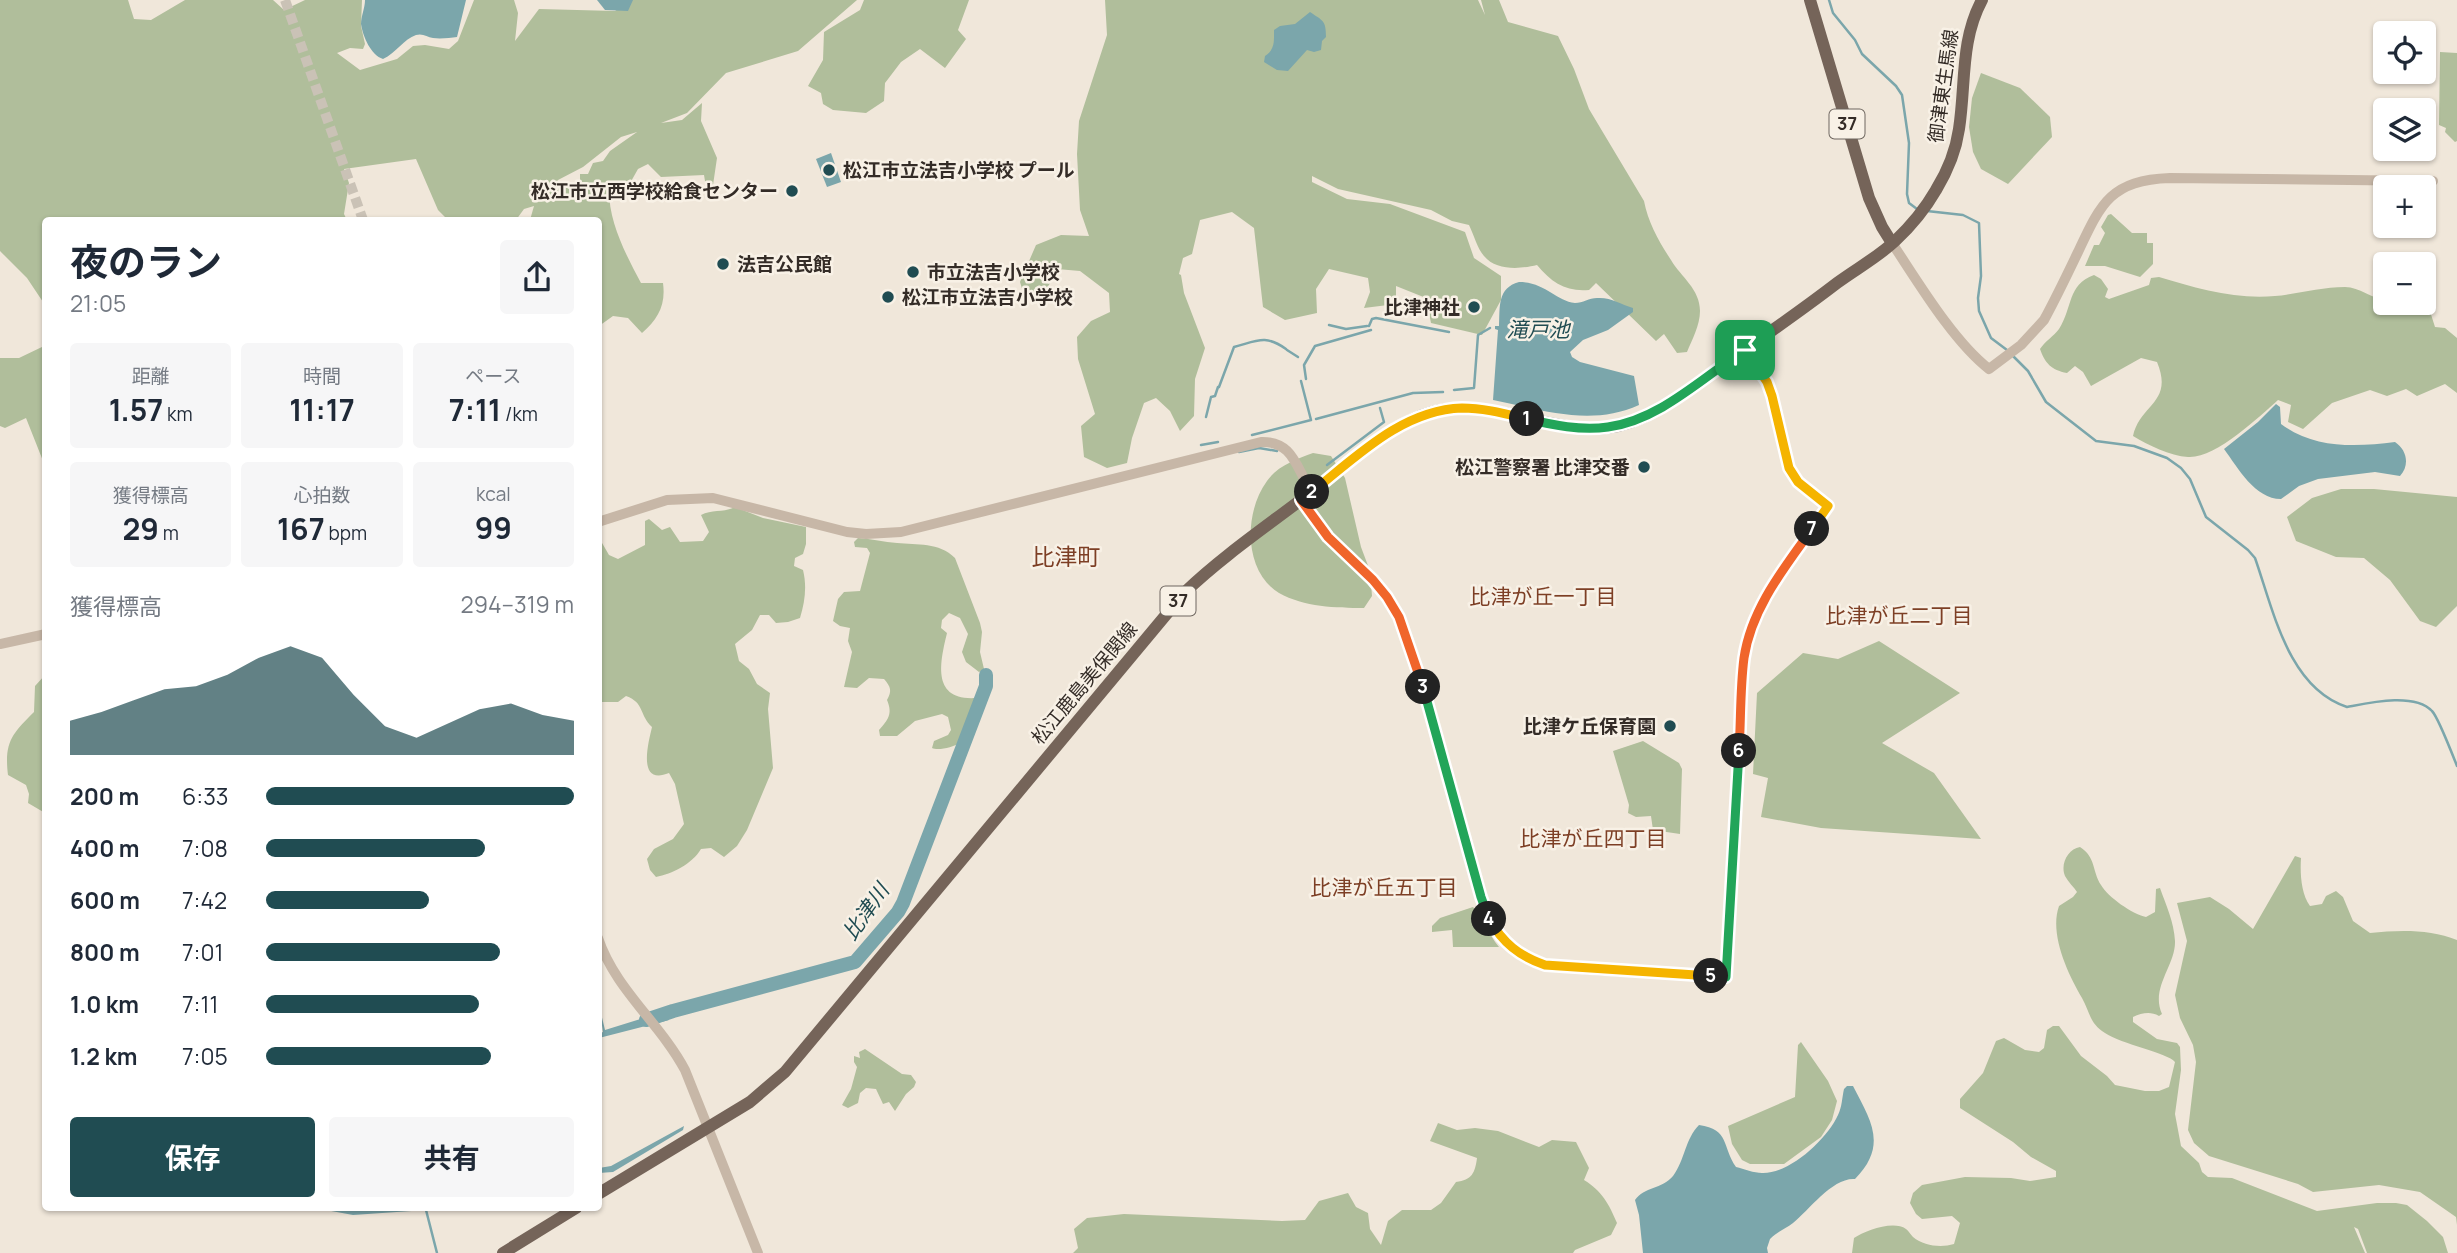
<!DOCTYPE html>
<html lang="ja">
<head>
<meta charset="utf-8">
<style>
  :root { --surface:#fff; --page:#f6f6f7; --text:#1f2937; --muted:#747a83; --accent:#204c52 }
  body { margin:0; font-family:Manrope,"Noto Sans JP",sans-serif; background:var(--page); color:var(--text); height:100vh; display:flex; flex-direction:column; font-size:26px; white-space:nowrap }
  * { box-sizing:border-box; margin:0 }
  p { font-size:23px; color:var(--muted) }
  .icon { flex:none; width:38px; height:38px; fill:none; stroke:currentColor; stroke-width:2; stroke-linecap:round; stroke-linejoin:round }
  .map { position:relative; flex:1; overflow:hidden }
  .details { position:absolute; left:42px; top:217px; width:560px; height:994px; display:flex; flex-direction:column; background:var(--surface); border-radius:7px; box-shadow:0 2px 5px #0004 }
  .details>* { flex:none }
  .controls { position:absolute; left:2373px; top:21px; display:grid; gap:14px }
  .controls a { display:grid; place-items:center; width:63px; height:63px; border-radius:7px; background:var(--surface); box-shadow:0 2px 5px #0004; font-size:35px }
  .pin { position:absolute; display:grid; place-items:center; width:60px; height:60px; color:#fff; margin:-30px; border-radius:14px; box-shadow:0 4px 10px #0006 }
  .km { position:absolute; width:35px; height:35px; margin:-18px; border-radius:50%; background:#222; color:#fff; font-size:19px; line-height:35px; text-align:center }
  .round { display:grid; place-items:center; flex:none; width:74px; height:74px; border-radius:7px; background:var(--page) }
  .head { display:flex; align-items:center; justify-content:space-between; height:119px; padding:0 28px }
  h1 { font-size:38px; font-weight:700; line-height:52px }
  .figures { display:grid; grid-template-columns:repeat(3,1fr); gap:10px; height:119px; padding:7px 28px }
  .figures div { display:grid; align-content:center; border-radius:7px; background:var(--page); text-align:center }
  .figures b { font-size:30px; font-weight:700 }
  .figures small { font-size:19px; font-weight:400 }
  .figures p { font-size:19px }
  .chart { height:196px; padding:14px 28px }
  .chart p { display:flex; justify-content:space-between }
  .chart svg { width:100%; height:126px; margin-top:7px; fill:var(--accent); opacity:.7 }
  .primary-button { display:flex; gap:14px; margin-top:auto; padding:14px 28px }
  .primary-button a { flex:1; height:80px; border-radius:7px; background:var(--accent); color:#fff; font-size:28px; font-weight:700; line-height:80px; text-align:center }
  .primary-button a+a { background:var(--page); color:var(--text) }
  ul { padding:0 28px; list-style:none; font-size:23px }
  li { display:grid; grid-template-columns:112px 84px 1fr; align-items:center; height:52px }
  li i { height:18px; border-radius:9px; background:var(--accent) }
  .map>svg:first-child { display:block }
  .green { fill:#b0be9b; fill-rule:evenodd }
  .water { fill:#7ba6ab }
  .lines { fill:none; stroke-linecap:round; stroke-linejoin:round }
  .stream { stroke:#7ba6ab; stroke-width:2.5 }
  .river { stroke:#7ba6ab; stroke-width:14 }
  .minor-tunnel { stroke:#cac2b6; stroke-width:10; stroke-dasharray:10 5; stroke-linecap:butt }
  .minor { stroke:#c7b7a7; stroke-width:10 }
  .major { stroke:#756459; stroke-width:12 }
  .split-1-casing { stroke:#fff; stroke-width:14 }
  .split-2-casing { stroke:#fff; stroke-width:14 }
  .split-3-casing { stroke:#fff; stroke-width:14 }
  .split-4-casing { stroke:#fff; stroke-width:14 }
  .split-5-casing { stroke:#fff; stroke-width:14 }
  .split-6-casing { stroke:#fff; stroke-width:14 }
  .split-7-casing { stroke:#fff; stroke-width:14 }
  .split-8-casing { stroke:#fff; stroke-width:14 }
  .split-1 { stroke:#22a559; stroke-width:9 }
  .split-2 { stroke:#f5b400; stroke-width:9 }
  .split-3 { stroke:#f0652b; stroke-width:9 }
  .split-4 { stroke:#22a559; stroke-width:9 }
  .split-5 { stroke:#f5b400; stroke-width:9 }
  .split-6 { stroke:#22a559; stroke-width:9 }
  .split-7 { stroke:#f0652b; stroke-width:9 }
  .split-8 { stroke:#f5b400; stroke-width:9 }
  .poi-dot { fill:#204c52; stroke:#f8f1e6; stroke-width:2.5 }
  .labels { text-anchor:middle; stroke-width:5; stroke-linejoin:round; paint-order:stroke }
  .shield { fill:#f8f1e6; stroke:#6f6760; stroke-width:2 }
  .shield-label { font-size:18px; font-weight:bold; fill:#342c27 }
  .street-label { font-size:19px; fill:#342c27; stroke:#f8f1e6 }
  .poi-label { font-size:19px; font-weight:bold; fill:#342c27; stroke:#f8f1e6; text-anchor:start }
  .water-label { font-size:21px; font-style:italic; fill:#204c52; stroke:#f8f1e6 }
  .neighbourhood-label { font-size:21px; fill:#7d3f25; stroke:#f8f1e6 }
  .quarter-label { font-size:23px; fill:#7d3f25; stroke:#f8f1e6 }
</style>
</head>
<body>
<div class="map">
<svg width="2457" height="1253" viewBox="0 0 2457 1253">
  <rect width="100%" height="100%" fill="#f0e7da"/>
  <g class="green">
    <path d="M0 0H128L134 19 151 20 185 0H273L284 10 305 0H362L361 26 365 44 363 49 350 48 337 53 360 70 397 59 413 46 425 45 449 49 458 41 474 0H514L518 13 515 41 539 9 615 11 631 0H857L798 51 726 73 687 113 661 123 682 120 702 103 701 121 717 158 713 185 707 193 704 175 661 177 648 164 638 169 629 185 609 187C608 221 625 253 641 283H663C666 305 658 319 642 333L628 318 613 316 599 326 598 220H530L534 206 524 209 516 220H444L445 217 438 210 416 159 344 169 349 183 344 214 347 220H46L45 466 26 418 5 428 0 426V358H19L44 346 43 302 27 278 0 251ZM637 132 610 151 603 161 593 163 588 174H580V186L566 184 553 192 558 180 583 167 621 137Z"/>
    <path d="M864 0H969L958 30 966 39 945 68 920 49 901 62 885 83 884 101 866 113 833 110 823 104 821 93 808 86 823 60 824 32 860 10Z"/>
    <path d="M1105 0H1478L1485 15 1481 0H1499L1508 22 1558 36 1574 69 1589 109 1644 201C1648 222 1659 242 1671 260 1681 277 1700 289 1700 311 1700 325 1692 340 1687 352L1677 353 1664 334 1656 341 1596 283 1589 290C1566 292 1552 283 1537 265 1521 269 1496 271 1484 256 1477 248 1474 235 1469 225L1452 221 1431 210 1338 189 1312 176V182L1347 199 1390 204 1465 232 1474 258 1501 276V300L1482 335 1431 323 1426 298 1396 286V304L1364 308 1370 292 1368 278 1329 269 1316 289 1317 313 1285 320 1263 307 1254 228 1232 212 1200 220 1192 254 1183 258 1179 274 1181 275 1184 293 1205 348 1195 379 1194 416 1180 431 1170 411 1156 398 1144 403 1132 438 1127 463 1107 468 1084 457 1081 426 1095 414 1078 359 1077 337 1091 321 1110 312 1109 293 1080 271 1057 269 1048 287 1024 295 1020 282 1036 245 1061 235 1089 236 1080 210 1077 154 1079 121 1107 35Z"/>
    <path d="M2440 52 2457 53V141L2455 142 2445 132 2446 128 2439 125Z"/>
    <path d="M1981 73 2020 88 2050 117 2052 137 2008 184 1981 169 1973 152 1969 127 1972 98Z"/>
    <path d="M2111 214 2132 233H2147V243H2153V264L2140 277 2105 266H2085L2094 245H2099L2105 233 2101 227 2108 215Z"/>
    <path d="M2094 275 2101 279 2108 289 2105 297 2109 299 2149 285 2151 278 2159 277C2195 288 2237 300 2275 296 2298 294 2322 287 2345 287 2360 287 2371 299 2385 299V303H2422L2428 305 2435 327 2445 328 2457 338V393L2445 384 2417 396 2406 389 2387 396 2370 390 2332 403 2303 429 2288 422 2291 405 2278 400C2259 417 2215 459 2188 457 2170 456 2148 445 2133 436 2140 404 2174 403 2157 362L2141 358 2091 386 2083 372 2075 366 2067 373C2051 370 2045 363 2040 349 2045 341 2054 336 2059 329 2073 307 2067 285 2094 275Z"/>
    <path d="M1313 453 1331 456 1345 478 1361 547 1370 571 1372 596 1364 608C1336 608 1304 607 1279 593 1243 571 1244 512 1267 481 1277 466 1297 459 1313 453Z"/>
    <path d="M2341 489H2374L2457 497V606L2436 627 2420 621 2390 580 2364 558 2336 557 2296 541 2287 517 2312 498Z"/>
    <path d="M735 507 763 518 806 527V544L803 554 795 558 794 566 803 570C807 586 805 602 800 618L788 622 776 623 769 615H760L752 630 735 644 739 661 749 669 757 684 770 693 768 709 773 768 747 830 737 846 724 857 711 848 701 849C692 864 672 874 656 877L650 870 647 859 654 849 673 839 684 824 675 784 669 773C637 786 648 744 652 727 639 715 645 703 626 696L618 702H599L598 536 609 555 618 559 645 545V521L649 519 662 530 670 527 680 542 703 541 709 532 701 515C712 509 724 513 735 507Z"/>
    <path d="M858 538C872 539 884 542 897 543 917 545 939 542 955 558L980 623 982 632 980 652 984 669 979 672 966 662 962 652 968 634 960 618 949 613 942 620 941 628 947 633C940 662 931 701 976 698L959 743C954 747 938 751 932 748L934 741 948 735 951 730 948 717 942 714 915 721 897 736H880L879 730C888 720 893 714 887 700 892 691 891 687 884 679L869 678 857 688 844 687 852 652 848 641 850 628 840 626 833 621 838 599 844 592 860 591 870 553 867 548 855 547 854 542Z"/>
    <path d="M1879 641 1960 693 1882 743 1934 773 1981 839 1821 828 1761 817 1768 778 1753 774 1757 693 1803 653 1838 659Z"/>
    <path d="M45 675V813L28 803 29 794 26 785 8 775C4 742 12 734 34 712L35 686Z"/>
    <path d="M1643 741 1679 763 1682 769 1680 834 1653 830 1651 816 1636 817 1628 813 1629 805 1613 751Z"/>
    <path d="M2080 847C2096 857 2092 871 2101 885 2108 897 2132 914 2146 917L2155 912 2156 889 2160 888C2166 905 2174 922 2175 941 2176 965 2150 988 2162 1014L2159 1016C2150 1011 2142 1013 2133 1017V1022L2157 1039 2177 1043 2180 1047 2181 1070 2175 1114 2181 1146 2199 1163 2202 1172 2208 1177 2232 1178 2317 1211 2377 1203H2396L2407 1205 2427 1221 2443 1237 2448 1253H2367L2358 1229 2354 1227 2365 1253H1852L1854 1238C1865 1231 1893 1220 1906 1229 1909 1231 1910 1234 1913 1237 1924 1246 1941 1248 1954 1244L1960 1223 1952 1216 1922 1219 1916 1214 1910 1203 1913 1193 1922 1185 1965 1177 2011 1178 2030 1181 2056 1177V1171L2031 1157 2013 1142 1960 1108V1099L1983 1073 1996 1041 2004 1038 2025 1050 2039 1052 2044 1048 2047 1030 2053 1026H2059L2081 1056 2107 1076 2115 1085 2145 1091H2159L2169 1087 2175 1062C2168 1053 2121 1044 2105 1033 2089 1023 2090 1012 2082 998 2068 974 2049 934 2059 906L2073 897 2077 892C2074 887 2068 882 2065 876 2060 864 2068 849 2080 847Z"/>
    <path d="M2295 856 2301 858C2300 873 2301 894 2310 906L2322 904 2326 896 2336 891 2343 897 2353 921 2370 933C2399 930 2430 929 2457 940V1225L2456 1217 2420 1192 2379 1185 2313 1192 2298 1184 2209 1156 2194 1143 2188 1130 2196 1062 2193 1045 2180 1018 2175 995 2187 941 2177 903 2210 897 2229 909 2253 929Z"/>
    <path d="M1473 907C1484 917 1488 934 1499 947H1453L1452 930 1432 932V926L1440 918Z"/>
    <path d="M1801 1042 1828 1081 1837 1101 1832 1120 1821 1137 1784 1164H1750L1742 1160 1732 1144 1728 1126 1795 1097 1798 1045Z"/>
    <path d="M865 1049 902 1074 911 1075 916 1082 914 1087 906 1094 895 1111 889 1102 883 1104 876 1089 866 1088 860 1093 858 1103 848 1108 842 1105 851 1089 857 1067 854 1062V1056L860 1058 859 1052Z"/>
    <path d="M1438 1123 1457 1130 1475 1128 1498 1131 1539 1147 1552 1140 1576 1142 1589 1168 1584 1180C1602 1191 1609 1204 1617 1223L1611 1235 1575 1250 1573 1253H1073L1078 1248 1074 1229 1087 1218 1124 1214 1282 1221 1305 1220 1319 1201 1348 1193 1356 1207 1368 1213 1370 1229 1381 1245 1388 1221 1402 1210H1431L1441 1203 1456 1182C1472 1180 1475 1173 1477 1158L1430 1141Z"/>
  </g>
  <g class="water">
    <path d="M365 0H466L457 37C450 38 440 39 433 38 427 37 423 33 416 35 404 39 396 53 383 59 371 55 363 37 361 24 361 16 365 8 365 0Z"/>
    <path d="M597 0H633L628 11 605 10Z"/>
    <path d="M1310 12C1323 21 1326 20 1326 37L1322 41 1321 50 1314 52 1307 50 1288 71 1277 70 1264 62 1265 56C1275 49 1274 42 1274 30L1280 26 1295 24Z"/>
    <path d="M831 153 841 182 827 187 816 159Z"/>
    <path d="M1519 282C1545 282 1556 301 1575 303 1583 303 1589 298 1597 298 1611 297 1620 304 1633 308V312L1608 330 1583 340 1570 352 1572 357 1580 362 1634 376 1639 405C1591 427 1542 410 1493 400L1498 330 1495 329V326H1499C1500 307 1497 288 1519 282Z"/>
    <path d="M2276 404 2280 407 2281 424C2315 449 2356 447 2395 442 2407 450 2410 465 2400 476L2375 472 2318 479 2299 486 2281 499C2255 499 2238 468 2224 449L2258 422Z"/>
    <path d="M599 1005 605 1030 663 1012 669 1020 599 1038 598 1034 603 1032Z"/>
    <path d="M1847 1086H1853C1871 1121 1888 1145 1855 1179 1833 1177 1809 1210 1793 1223 1785 1229 1777 1232 1770 1239L1767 1248 1768 1253H1643L1639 1215 1635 1200C1644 1187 1662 1189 1673 1176 1685 1160 1685 1139 1699 1125 1730 1129 1722 1147 1736 1167 1744 1169 1754 1173 1762 1173 1790 1174 1827 1139 1838 1115 1842 1107 1842 1098 1844 1089Z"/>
    <path d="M684 1126 683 1130 613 1172 599 1173V1168L611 1166Z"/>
    <path d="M315 1208 343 1210 428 1208 426 1210 353 1215Z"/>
  </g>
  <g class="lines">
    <g class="stream">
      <path d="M1829 0 1833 13 1855 40 1862 54 1896 86 1902 95 1909 143 1907 194 1909 203 1917 209"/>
      <path d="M1927 211 1963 215 1979 223 1981 276 1978 298 1979 311 1991 338 2007 350"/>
      <path d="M1329 325 1346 329 1367 326"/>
      <path d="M1369 326 1372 319 1376 318 1449 332"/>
      <path d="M1287 350 1298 357"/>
      <path d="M2012 355 2028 371 2046 402 2096 441 2134 446 2167 458 2181 468 2190 479 2206 517 2248 550 2255 558C2273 609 2288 688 2347 707 2368 703 2414 692 2432 711 2438 717 2453 756 2457 766"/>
      <path d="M1306 379 1304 365 1315 346 1371 330"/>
      <path d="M1219 387 1234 347C1257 341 1265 334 1286 349"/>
      <path d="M1454 390 1474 388 1478 335 1490 328"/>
      <path d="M1206 417 1211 397 1215 396 1218 387"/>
      <path d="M1316 419 1413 393 1443 392"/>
      <path d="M1252 435 1311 420 1301 381"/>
      <path d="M1201 445 1218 442"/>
      <path d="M1239 452 1259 448 1277 451"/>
      <path d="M1327 465 1384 422 1380 408"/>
      <path d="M426 1210 437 1253"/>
    </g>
    <path class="river" d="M646 1020 673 1011 855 962 898 912 903 903 986 686V675"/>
    <path class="minor-tunnel" d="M285 0 363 220"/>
    <g class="minor">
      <path d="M1892 243C1918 282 1953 341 1989 369L2021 345 2044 320C2056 298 2067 275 2078 252 2101 203 2111 180 2170 178L2433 181"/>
      <path d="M1301 500 1328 537 1373 580 1399 617 1422 684 1481 897 1498 933 1522 956 1545 965 1593 970 1726 977 1744 656 1758 611 1767 594 1828 506 1798 482 1789 468 1772 396 1767 382 1745 350"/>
      <path d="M598 522 667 500 713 498 847 532 866 534 901 532 1261 442C1294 441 1296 469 1312 492"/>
      <path d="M0 644 46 634"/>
      <path d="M598 938C615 989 660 1023 685 1070L758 1253"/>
    </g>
    <g class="major">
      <path d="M1810 0 1869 198 1882 227 1892 243"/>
      <path d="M598 1194 750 1102 785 1072 1185 592C1225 554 1270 524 1314 490 1350 463 1388 424 1432 412 1490 397 1547 433 1606 428 1652 423 1693 385 1730 360 1766 335 1802 310 1837 283 1856 269 1878 257 1895 241 1911 226 1925 209 1936 190 1947 172 1956 150 1959 129 1966 84 1960 41 1982 0"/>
      <path d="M503 1253 576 1208"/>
    </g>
  </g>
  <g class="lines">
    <defs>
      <path id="split-1" d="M1527 419C1553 425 1581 431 1608 427 1660 420 1703 377 1745 350"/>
      <path id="split-2" d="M1312 492C1356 457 1402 410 1462 408 1484 408 1506 414 1527 419"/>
      <path id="split-3" d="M1312 492 1301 500 1328 537 1373 580 1387 597 1399 617 1423 687"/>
      <path id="split-4" d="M1423 687 1481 897 1489 919"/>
      <path id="split-5" d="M1489 919C1503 943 1519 956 1545 965L1711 976"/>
      <path id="split-6" d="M1711 976 1726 977 1739 751"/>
      <path id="split-7" d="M1739 751C1741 720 1740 689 1744 658 1751 609 1784 568 1812 529"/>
      <path id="split-8" d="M1745 350 1767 382 1772 396 1789 468 1798 482 1828 506 1812 529"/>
    </defs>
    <use href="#split-1" class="split-1-casing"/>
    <use href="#split-2" class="split-2-casing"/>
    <use href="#split-3" class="split-3-casing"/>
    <use href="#split-4" class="split-4-casing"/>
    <use href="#split-5" class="split-5-casing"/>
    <use href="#split-6" class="split-6-casing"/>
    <use href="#split-7" class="split-7-casing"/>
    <use href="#split-8" class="split-8-casing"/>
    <use href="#split-1" class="split-1"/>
    <use href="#split-2" class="split-2"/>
    <use href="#split-3" class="split-3"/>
    <use href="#split-4" class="split-4"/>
    <use href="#split-5" class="split-5"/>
    <use href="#split-6" class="split-6"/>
    <use href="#split-7" class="split-7"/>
    <use href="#split-8" class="split-8"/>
  </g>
  <g class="poi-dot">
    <circle cx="829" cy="170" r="7"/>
    <circle cx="792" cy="191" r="7"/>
    <circle cx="723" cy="264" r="7"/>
    <circle cx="913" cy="272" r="7"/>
    <circle cx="888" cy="297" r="7"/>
    <circle cx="1474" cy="307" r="7"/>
    <circle cx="1644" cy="467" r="7"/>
    <circle cx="1670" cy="726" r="7"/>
  </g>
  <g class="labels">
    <g class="shield">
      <rect x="1829.5" y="109.5" width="35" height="29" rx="5"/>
      <rect x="1160.5" y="586.5" width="35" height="29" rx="5"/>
    </g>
    <g class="shield-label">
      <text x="1847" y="130">37</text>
      <text x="1178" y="607">37</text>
    </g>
    <g class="street-label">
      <text transform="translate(1943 86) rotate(-82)" y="7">御津東生馬線</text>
      <text transform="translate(1084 683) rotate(-50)" y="7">松江鹿島美保関線</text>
    </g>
    <g class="poi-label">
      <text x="843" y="177">松江市立法吉小学校 プール</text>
      <text x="778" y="198" text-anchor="end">松江市立西学校給食センター</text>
      <text x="737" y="271">法吉公民館</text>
      <text x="927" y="279">市立法吉小学校</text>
      <text x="902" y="304">松江市立法吉小学校</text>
      <text x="1460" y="314" text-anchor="end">比津神社</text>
      <text x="1630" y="474" text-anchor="end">松江警察署 比津交番</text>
      <text x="1656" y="733" text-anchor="end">比津ケ丘保育園</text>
    </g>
    <g class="water-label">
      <text x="1538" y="337">滝戸池</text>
      <text transform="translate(866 912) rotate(-55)" y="7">比津川</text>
    </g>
    <g class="neighbourhood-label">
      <text x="1543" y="604">比津が丘一丁目</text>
      <text x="1899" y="623">比津が丘二丁目</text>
      <text x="1593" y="846">比津が丘四丁目</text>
      <text x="1384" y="895">比津が丘五丁目</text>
    </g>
    <g class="quarter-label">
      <text x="1066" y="565">比津町</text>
    </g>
  </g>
</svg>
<div class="controls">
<a><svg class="icon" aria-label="locate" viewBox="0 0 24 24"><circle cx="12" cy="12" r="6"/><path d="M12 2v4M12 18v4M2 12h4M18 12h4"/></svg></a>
<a><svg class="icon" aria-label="layers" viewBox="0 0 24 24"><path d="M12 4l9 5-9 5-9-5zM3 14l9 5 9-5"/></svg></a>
<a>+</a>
<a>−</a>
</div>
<div class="pin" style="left:1745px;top:350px;background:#1e9e55"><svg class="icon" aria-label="arrive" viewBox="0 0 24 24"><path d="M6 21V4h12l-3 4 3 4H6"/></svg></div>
<b class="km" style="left:1527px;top:419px">1</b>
<b class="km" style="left:1312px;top:492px">2</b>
<b class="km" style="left:1423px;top:687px">3</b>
<b class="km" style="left:1489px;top:919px">4</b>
<b class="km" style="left:1711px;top:976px">5</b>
<b class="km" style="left:1739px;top:751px">6</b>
<b class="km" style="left:1812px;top:529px">7</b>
<section class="details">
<div class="head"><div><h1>夜のラン</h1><p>21:05</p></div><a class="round"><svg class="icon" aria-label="share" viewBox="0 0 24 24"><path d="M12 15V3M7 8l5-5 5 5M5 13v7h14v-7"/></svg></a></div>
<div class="figures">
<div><p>距離</p><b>1.57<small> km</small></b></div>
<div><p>時間</p><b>11:17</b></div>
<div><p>ペース</p><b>7:11<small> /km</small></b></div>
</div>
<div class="figures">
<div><p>獲得標高</p><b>29<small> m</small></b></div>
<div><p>心拍数</p><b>167<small> bpm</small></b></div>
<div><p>kcal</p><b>99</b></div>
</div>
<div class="chart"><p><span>獲得標高</span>294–319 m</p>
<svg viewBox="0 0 160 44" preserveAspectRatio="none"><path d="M0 44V32L10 29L20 25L30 21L40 20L50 16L60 10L70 6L80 10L90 23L100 34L110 38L120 33L130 28L140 26L150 30L160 32V44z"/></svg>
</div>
<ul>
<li><b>200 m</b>6:33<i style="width:100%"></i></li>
<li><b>400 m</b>7:08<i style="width:71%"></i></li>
<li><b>600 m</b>7:42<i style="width:53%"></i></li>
<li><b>800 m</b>7:01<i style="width:76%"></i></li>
<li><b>1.0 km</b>7:11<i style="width:69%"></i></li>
<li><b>1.2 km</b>7:05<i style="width:73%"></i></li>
</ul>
<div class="primary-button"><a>保存</a><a>共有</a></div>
</section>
</div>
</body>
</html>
